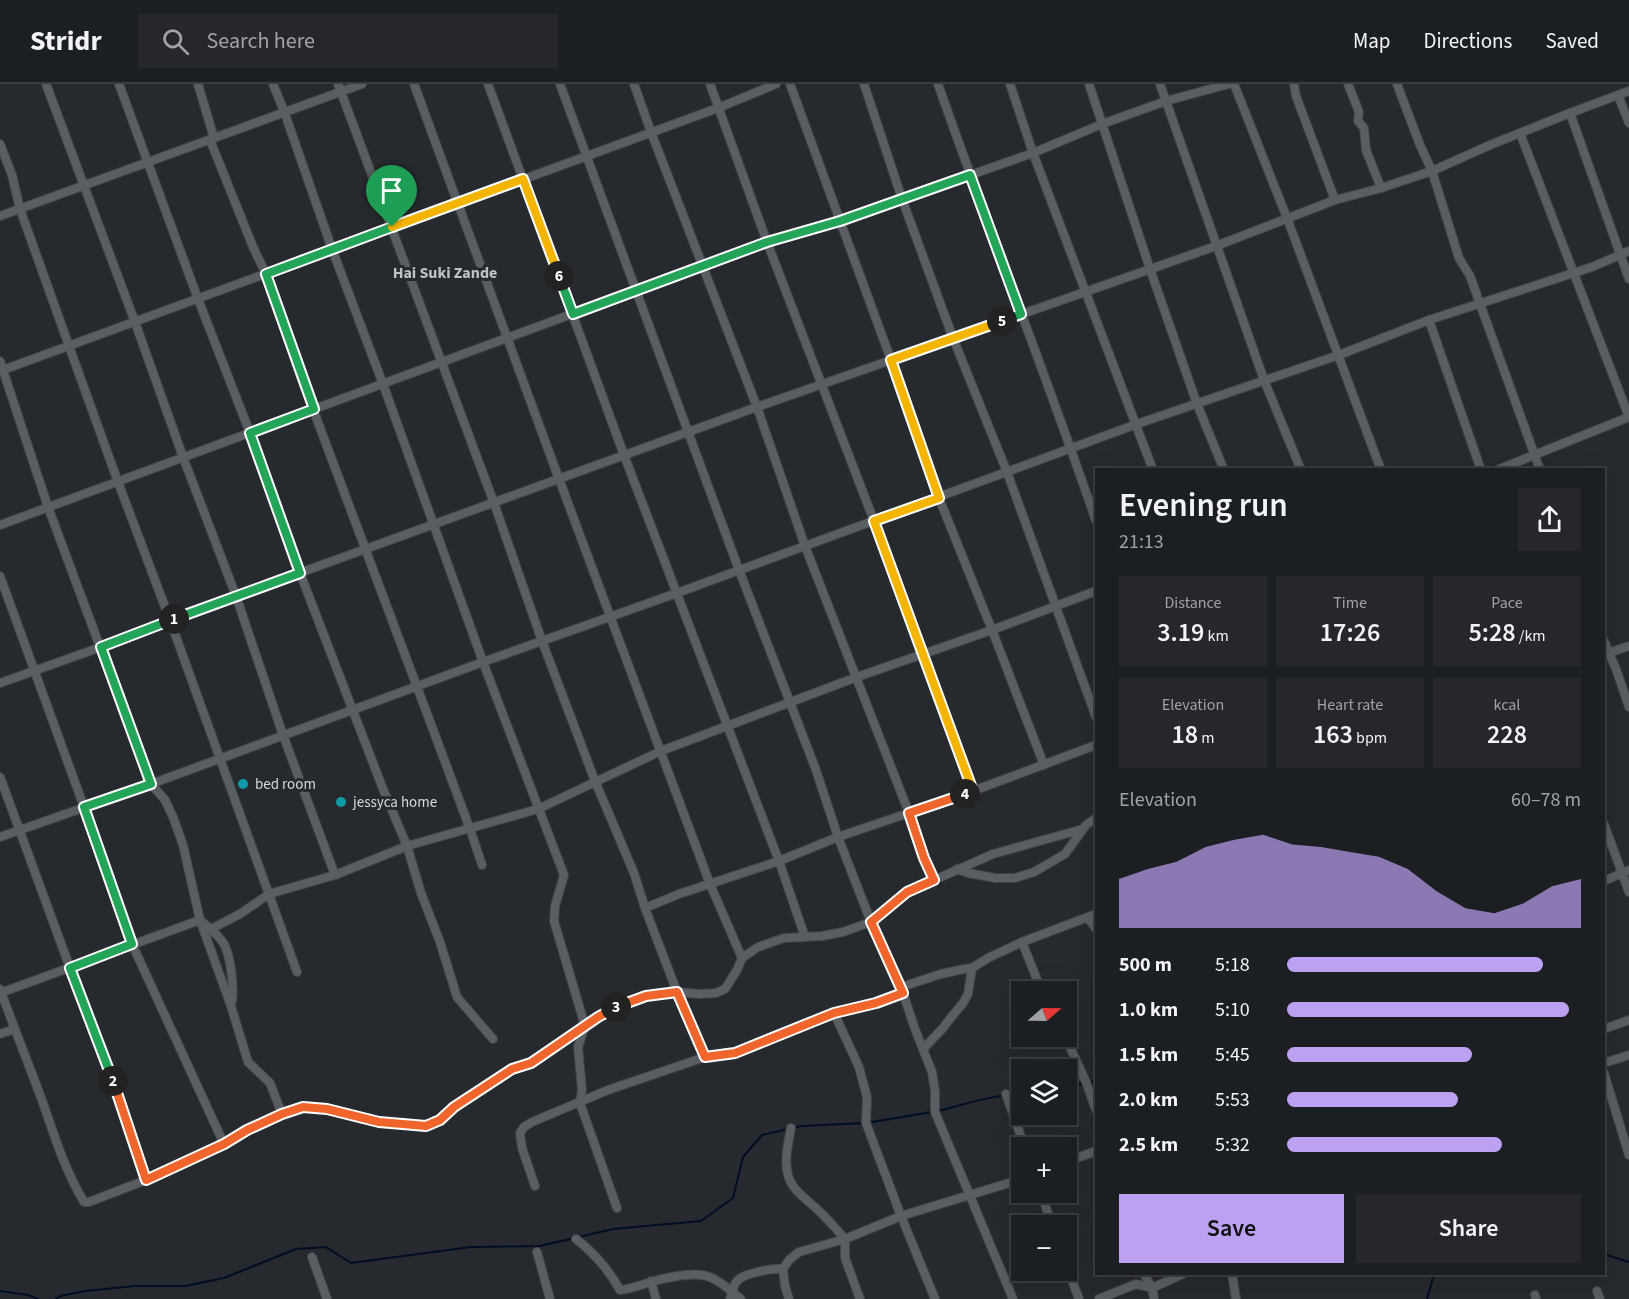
<!DOCTYPE html>
<html lang="en">
<head>
<meta charset="utf-8">
<style>
  :root { --surface:#1c1f22; --page:#25272a; --text:#f1f3f6; --muted:#a0a2a5; --line:#3a3d40; --accent:#bca0f2 }
  body { margin:0; font-family:"Source Sans 3",sans-serif; background:var(--page); color:var(--text); height:100vh; display:flex; flex-direction:column; font-size:22px; white-space:nowrap }
  * { box-sizing:border-box; margin:0 }
  p { font-size:20px; color:var(--muted) }
  .icon { flex:none; width:33px; height:33px; fill:none; stroke:currentColor; stroke-width:2; stroke-linecap:round; stroke-linejoin:round }
  .map { position:relative; flex:1; overflow:hidden }
  .panel { position:absolute; left:1095px; top:384px; width:510px; height:807px; display:flex; flex-direction:column; background:var(--surface); border-radius:0px; box-shadow:0 6px 24px #0002,0 0 0 2px var(--line) }
  .panel>* { flex:none }
  .needle { width:39px; rotate:70deg }
  .fabs { position:absolute; left:1011px; top:897px; display:grid; gap:12px }
  .fabs a { display:grid; place-items:center; width:66px; height:66px; border-radius:0px; background:var(--surface); box-shadow:0 6px 24px #0002,0 0 0 2px var(--line); font-size:30px }
  .pin { position:absolute; display:grid; place-items:center; width:51px; height:51px; color:#fff; margin:-62px -26px; border-radius:50% 50% 50% 0; rotate:-45deg; box-shadow:0 0 6px #0007 }
  .pin .icon { rotate:45deg }
  .km { position:absolute; width:30px; height:30px; margin:-15px; border-radius:50%; background:#222; color:#fff; font-size:16px; line-height:30px; text-align:center }
  .round { display:grid; place-items:center; flex:none; width:63px; height:63px; border-radius:0px; background:var(--page) }
  .summary { display:flex; align-items:center; justify-content:space-between; height:102px; padding:0 24px }
  h1 { font-size:33px; font-weight:600; line-height:45px }
  .stats { display:grid; grid-template-columns:repeat(3,1fr); gap:9px; height:102px; padding:6px 24px }
  .stats div { display:grid; align-content:center; border-radius:0px; background:var(--page); text-align:center }
  .stats b { font-size:26px; font-weight:600 }
  .stats small { font-size:16px; font-weight:400 }
  .stats p { font-size:16px }
  .chart { height:168px; padding:12px 24px }
  .chart p { display:flex; justify-content:space-between }
  .chart svg { width:100%; height:108px; margin-top:6px; fill:var(--accent); opacity:.7 }
  .action { display:flex; gap:12px; margin-top:auto; padding:12px 24px }
  .action a { flex:1; height:69px; border-radius:0px; background:var(--accent); color:#111; font-size:24px; font-weight:600; line-height:69px; text-align:center }
  .action a+a { background:var(--page); color:var(--text) }
  ul { padding:0 24px; list-style:none; font-size:20px }
  li { display:grid; grid-template-columns:96px 72px 1fr; align-items:center; height:45px }
  li i { height:15px; border-radius:8px; background:var(--accent) }
  header { display:flex; align-items:center; gap:36px; box-sizing:border-box; height:84px; padding:0 30px; background:var(--surface); border-bottom:2px solid var(--line) }
  header strong { font-size:28px }
  nav { display:flex; gap:33px; margin-inline-start:auto; font-size:21px }
  .search { width:420px; height:54px; background:var(--page); display:flex; align-items:center; gap:15px; box-sizing:border-box; padding:0 21px; border-radius:0px; color:var(--muted); font-size:22px }
  .map>svg:first-child { display:block }
  .lines { fill:none; stroke-linecap:round; stroke-linejoin:round }
  .stream { stroke:#000d24; stroke-width:2 }
  .street-casing { stroke:#424548; stroke-width:10 }
  .street { stroke:#5a5e63; stroke-width:8 }
  .split-1-casing { stroke:#fff; stroke-width:12 }
  .split-2-casing { stroke:#fff; stroke-width:12 }
  .split-3-casing { stroke:#fff; stroke-width:12 }
  .split-4-casing { stroke:#fff; stroke-width:12 }
  .split-5-casing { stroke:#fff; stroke-width:12 }
  .split-6-casing { stroke:#fff; stroke-width:12 }
  .split-7-casing { stroke:#fff; stroke-width:12 }
  .split-1 { stroke:#22a559; stroke-width:8 }
  .split-2 { stroke:#22a559; stroke-width:8 }
  .split-3 { stroke:#f0652b; stroke-width:8 }
  .split-4 { stroke:#f0652b; stroke-width:8 }
  .split-5 { stroke:#f5b400; stroke-width:8 }
  .split-6 { stroke:#22a559; stroke-width:8 }
  .split-7 { stroke:#f5b400; stroke-width:8 }
  .culture-dot { fill:#0f9aa8; stroke:#26292d; stroke-width:2 }
  .labels { text-anchor:middle; stroke-width:6; stroke-linejoin:round; paint-order:stroke }
  .poi-label { font-size:15px; fill:#d5d8da; stroke:#26292d; text-anchor:start }
  .neighbourhood-label { font-size:16px; font-weight:bold; fill:#bdc1c6; stroke:#26292d }
</style>
</head>
<body>
<header>
<strong>Stridr</strong>
<div class="search"><svg class="icon" aria-label="search" viewBox="0 0 24 24"><circle cx="10" cy="10" r="6"/><path d="M15 15l6 6"/></svg>Search here</div>
<nav><a>Map</a><a>Directions</a><a>Saved</a></nav>
</header>
<div class="map">
<svg width="1629" height="1215" viewBox="0 0 1629 1215">
  <rect width="100%" height="100%" fill="#26292d"/>
  <g class="lines">
    <g class="stream">
      <path d="M1089 998 1096 997"/>
      <path d="M1066 1005 1084 999"/>
      <path d="M938 1027C965 1020 993 1011 1022 1010"/>
      <path d="M1604 1170 1629 1178"/>
      <path d="M0 1207 28 1211 38 1215"/>
      <path d="M56 1215 60 1212 85 1207 135 1202H185L224 1194 296 1165 326 1163 351 1179 471 1163 540 1162 613 1145 701 1137 733 1114 743 1073 762 1051 801 1042 866 1039 932 1028"/>
      <path d="M1427 1215 1434 1190"/>
    </g>
    <defs>
      <g id="street">
        <path d="M46 0 135 238 183 373 236 512 283 651 335 791 407 762 538 725 661 667 857 593 992 546 1096 507"/>
        <path d="M119 0 198 215 250 349 300 489 383 705 407 762 421 809 440 858 457 913 493 955"/>
        <path d="M198 0 214 54"/>
        <path d="M273 0 284 27 332 165 383 300 483 578 564 791 555 822 554 837 585 942 578 963 582 1006 580 1019 617 1124"/>
        <path d="M338 0 494 419 542 557 595 697 634 789 645 824 677 908 705 973"/>
        <path d="M414 0 559 395 710 800 742 874"/>
        <path d="M488 0 624 371 779 777 805 853"/>
        <path d="M560 0 739 486 816 686 838 753 871 838 901 903 915 945 932 988 935 1007V1028L1013 1215"/>
        <path d="M634 0 651 48 757 323 805 462 909 729 924 774 934 796"/>
        <path d="M710 0 767 158 874 437 973 707"/>
        <path d="M790 0 891 276 939 414 992 546 1044 681"/>
        <path d="M864 0 902 115 953 254 1007 388 1096 633"/>
        <path d="M938 0C989 146 1046 291 1096 437"/>
        <path d="M1010 0 1033 69 1153 386"/>
        <path d="M1089 0 1150 185 1197 320 1224 386"/>
        <path d="M1160 0 1264 296 1301 386"/>
        <path d="M1234 0 1287 134 1381 386"/>
        <path d="M1294 0 1296 12 1335 116"/>
        <path d="M1348 0 1359 28 1358 37 1364 44 1366 66 1381 104"/>
        <path d="M1397 0 1420 61 1432 87 1459 174 1470 192 1540 386"/>
        <path d="M1618 11 1629 39"/>
        <path d="M1570 29 1629 195"/>
        <path d="M1520 49 1629 333"/>
        <path d="M210 56 253 163 266 190 301 293 441 667 470 745 482 781"/>
        <path d="M0 60 12 91 20 125 69 262 118 398 170 536 297 888"/>
        <path d="M0 132 362 0"/>
        <path d="M1429 236 1481 386"/>
        <path d="M0 277 48 423 151 700 165 716 173 733 183 761 200 836 231 922 248 978 270 999 282 1030"/>
        <path d="M0 287 718 24 776 0"/>
        <path d="M1497 386 1629 333"/>
        <path d="M0 441 767 158 840 137 1033 69 1102 40 1166 17 1229 0"/>
        <path d="M0 492 84 723 132 860 224 1060"/>
        <path d="M1604 557 1616 585 1629 623"/>
        <path d="M1605 570 1629 562"/>
        <path d="M0 599 101 563 170 536 757 323 1216 162 1335 116 1381 104 1432 87 1490 61 1570 29 1629 7"/>
        <path d="M0 693 70 884 109 983 146 1096"/>
        <path d="M1604 740 1629 808"/>
        <path d="M0 753 151 700 483 578 677 509 1137 340 1339 271 1429 236 1592 183 1629 167"/>
        <path d="M957 785 968 789 995 794H1015L1034 788 1065 770 1086 741 1096 734"/>
        <path d="M1604 797 1629 786"/>
        <path d="M645 824 679 810 779 777 838 753 973 707 1096 661"/>
        <path d="M1088 834 1096 845"/>
        <path d="M211 845 240 830 269 810 335 791"/>
        <path d="M1022 858 1042 908"/>
        <path d="M901 903 941 890 959 886 972 884 988 874 1022 858 1096 830"/>
        <path d="M0 905C14 944 29 981 43 1019 55 1054 65 1086 84 1118H89L146 1096 224 1060 247 1046 282 1030 303 1023 327 1025 379 1038 426 1042 440 1036 454 1023 512 985 531 979 598 933 617 923 646 912 677 908 700 910 716 909 725 905 737 886 742 874 758 863 784 854 822 852 843 848 871 838 907 808 993 770 1083 745"/>
        <path d="M0 909 200 836C208 843 219 851 224 860 231 874 234 902 232 917"/>
        <path d="M834 929 859 983 867 1013 866 1039 901 1132 935 1215"/>
        <path d="M1604 945 1629 936"/>
        <path d="M0 950 15 945"/>
        <path d="M1065 952 1086 998 1096 1026"/>
        <path d="M923 965 943 944 953 931 963 919 968 910 972 884"/>
        <path d="M1604 979 1629 971"/>
        <path d="M1604 989 1629 1071"/>
        <path d="M1006 1010 1025 1064"/>
        <path d="M791 1044C788 1060 784 1076 788 1091 792 1107 808 1116 819 1127 828 1135 836 1145 845 1155V1174L860 1215"/>
        <path d="M1066 1078 1096 1067"/>
        <path d="M535 1102 522 1064 520 1049 524 1043 532 1038 608 1006 705 973 735 969 834 929 876 919 903 909"/>
        <path d="M1041 1108 1052 1142"/>
        <path d="M576 1155C594 1169 609 1186 620 1206 631 1205 640 1201 651 1198 664 1194 688 1189 702 1191 716 1193 730 1206 741 1215"/>
        <path d="M537 1168 550 1215"/>
        <path d="M312 1173 327 1215"/>
        <path d="M1066 1180 1079 1215"/>
        <path d="M1144 1190 1152 1204 1154 1215"/>
        <path d="M1232 1190 1236 1215"/>
        <path d="M651 1197 656 1215"/>
        <path d="M1597 1207 1600 1215"/>
        <path d="M1535 1211 1536 1215"/>
        <path d="M730 1215C732 1209 733 1202 737 1197 744 1189 773 1184 783 1185"/>
        <path d="M789 1215 785 1202 783 1185 789 1176 799 1168 845 1155 901 1132 1022 1095"/>
        <path d="M1099 1215 1136 1200 1152 1204 1183 1190"/>
      </g>
    </defs>
    <use href="#street" class="street-casing"/>
    <use href="#street" class="street"/>
  </g>
  <g class="lines">
    <defs>
      <path id="split-1" d="M174 535 300 489 250 349 314 325 266 190 392 143"/>
      <path id="split-2" d="M113 997 70 884 132 860 84 723 151 700 101 563 174 535"/>
      <path id="split-3" d="M113 997 146 1096 224 1060 247 1046 282 1030 303 1023 327 1025 379 1038 426 1042 440 1036 454 1023 512 985 531 979 598 933 616 923"/>
      <path id="split-4" d="M616 923 646 912 677 908 705 973 735 969 834 929 876 919 903 909 871 838 907 808 934 796 924 774 909 729 965 710"/>
      <path id="split-5" d="M965 710 973 707 874 437 939 414 891 276 1002 237"/>
      <path id="split-6" d="M559 192 573 230 767 158 840 137 970 91 1021 230 1002 237"/>
      <path id="split-7" d="M392 143 523 95 559 192"/>
    </defs>
    <use href="#split-1" class="split-1-casing"/>
    <use href="#split-2" class="split-2-casing"/>
    <use href="#split-3" class="split-3-casing"/>
    <use href="#split-4" class="split-4-casing"/>
    <use href="#split-5" class="split-5-casing"/>
    <use href="#split-6" class="split-6-casing"/>
    <use href="#split-7" class="split-7-casing"/>
    <use href="#split-1" class="split-1"/>
    <use href="#split-2" class="split-2"/>
    <use href="#split-3" class="split-3"/>
    <use href="#split-4" class="split-4"/>
    <use href="#split-5" class="split-5"/>
    <use href="#split-6" class="split-6"/>
    <use href="#split-7" class="split-7"/>
  </g>
  <g class="culture-dot">
    <circle cx="243" cy="700" r="6"/>
    <circle cx="341" cy="718" r="6"/>
  </g>
  <g class="labels">
    <g class="poi-label">
      <text x="255" y="705">bed room</text>
      <text x="353" y="723">jessyca home</text>
    </g>
    <g class="neighbourhood-label">
      <text x="445" y="194">Hai Suki Zande</text>
    </g>
  </g>
</svg>
<div class="fabs">
<a><svg class="needle" viewBox="-14 -14 28 28"><path d="M0-13l5 13h-10z" fill="#e53935"/><path d="M0 13l5-13h-10z" fill="#a0a2a5"/></svg></a>
<a><svg class="icon" aria-label="layers" viewBox="0 0 24 24"><path d="M12 4l9 5-9 5-9-5zM3 14l9 5 9-5"/></svg></a>
<a>+</a>
<a>−</a>
</div>
<div class="pin" style="left:392px;top:143px;background:#1e9e55"><svg class="icon" aria-label="arrive" viewBox="0 0 24 24"><path d="M6 21V4h12l-3 4 3 4H6"/></svg></div>
<b class="km" style="left:174px;top:535px">1</b>
<b class="km" style="left:113px;top:997px">2</b>
<b class="km" style="left:616px;top:923px">3</b>
<b class="km" style="left:965px;top:710px">4</b>
<b class="km" style="left:1002px;top:237px">5</b>
<b class="km" style="left:559px;top:192px">6</b>
<section class="panel">
<div class="summary"><div><h1>Evening run</h1><p>21:13</p></div><a class="round"><svg class="icon" aria-label="share" viewBox="0 0 24 24"><path d="M12 15V3M7 8l5-5 5 5M5 13v7h14v-7"/></svg></a></div>
<div class="stats">
<div><p>Distance</p><b>3.19<small> km</small></b></div>
<div><p>Time</p><b>17:26</b></div>
<div><p>Pace</p><b>5:28<small> /km</small></b></div>
</div>
<div class="stats">
<div><p>Elevation</p><b>18<small> m</small></b></div>
<div><p>Heart rate</p><b>163<small> bpm</small></b></div>
<div><p>kcal</p><b>228</b></div>
</div>
<div class="chart"><p><span>Elevation</span>60–78 m</p>
<svg viewBox="0 0 160 44" preserveAspectRatio="none"><path d="M0 44V24L10 20L20 17L30 11L40 8L50 6L60 10L70 11L80 13L90 15L100 20L110 29L120 36L130 38L140 34L150 27L160 24V44z"/></svg>
</div>
<ul>
<li><b>500 m</b>5:18<i style="width:87%"></i></li>
<li><b>1.0 km</b>5:10<i style="width:96%"></i></li>
<li><b>1.5 km</b>5:45<i style="width:63%"></i></li>
<li><b>2.0 km</b>5:53<i style="width:58%"></i></li>
<li><b>2.5 km</b>5:32<i style="width:73%"></i></li>
</ul>
<div class="action"><a>Save</a><a>Share</a></div>
</section>
</div>
</body>
</html>
